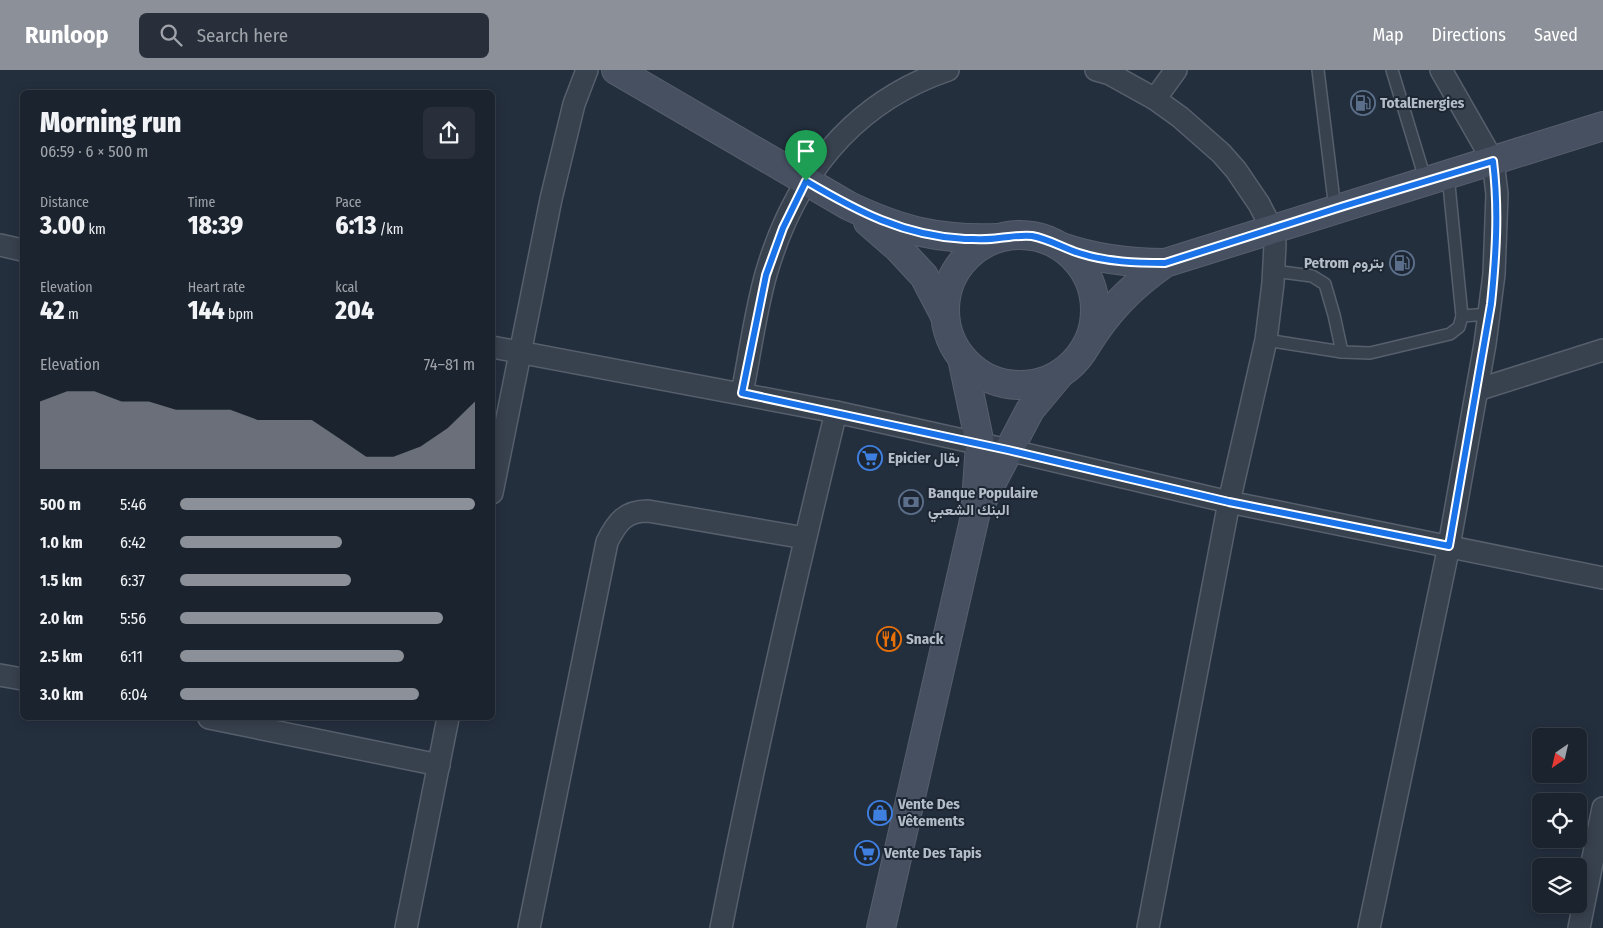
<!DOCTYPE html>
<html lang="en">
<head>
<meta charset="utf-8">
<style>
  :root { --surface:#1b232e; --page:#282f3a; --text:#f1f3f6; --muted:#a0a4aa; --line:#39404a; --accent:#8c9099 }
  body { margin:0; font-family:"Fira Sans Condensed",Vazirmatn,sans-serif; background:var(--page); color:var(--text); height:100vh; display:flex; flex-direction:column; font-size:19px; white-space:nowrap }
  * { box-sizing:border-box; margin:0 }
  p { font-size:16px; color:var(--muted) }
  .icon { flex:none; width:28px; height:28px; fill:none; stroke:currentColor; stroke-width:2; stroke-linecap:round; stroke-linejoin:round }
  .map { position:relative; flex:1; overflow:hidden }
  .drawer { position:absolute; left:20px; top:20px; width:475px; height:630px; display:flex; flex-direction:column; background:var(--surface); border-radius:8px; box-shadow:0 2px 12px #0003,0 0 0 1px var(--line) }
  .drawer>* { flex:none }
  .needle { width:32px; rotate:214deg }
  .fabs { position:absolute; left:1532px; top:658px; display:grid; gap:10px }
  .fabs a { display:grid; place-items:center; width:55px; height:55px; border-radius:8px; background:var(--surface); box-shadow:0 2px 12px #0003,0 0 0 1px var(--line); font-size:25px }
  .pin { position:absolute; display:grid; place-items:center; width:42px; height:42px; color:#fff; margin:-51px -21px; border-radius:50% 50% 50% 0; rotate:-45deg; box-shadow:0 0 5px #0007 }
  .pin .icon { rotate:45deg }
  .round { display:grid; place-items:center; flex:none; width:52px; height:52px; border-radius:8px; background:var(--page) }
  .overview { display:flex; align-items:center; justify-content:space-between; height:85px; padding:0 20px }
  h1 { font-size:28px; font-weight:800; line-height:38px }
  .figures { display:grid; grid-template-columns:repeat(3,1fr); gap:8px; height:85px; padding:5px 20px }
  .figures div { display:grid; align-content:center }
  .figures b { font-size:25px; font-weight:800 }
  .figures small { font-size:14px; font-weight:400 }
  .figures p { font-size:14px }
  .chart { height:140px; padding:10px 20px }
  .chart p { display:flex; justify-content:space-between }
  .chart svg { width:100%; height:90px; margin-top:5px; fill:var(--accent); opacity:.7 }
  ul { padding:0 20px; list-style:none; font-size:16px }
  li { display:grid; grid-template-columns:80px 60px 1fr; align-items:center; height:38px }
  li i { height:12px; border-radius:6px; background:var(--accent) }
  header { display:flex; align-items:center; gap:30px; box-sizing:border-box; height:70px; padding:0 25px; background:var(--accent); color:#fff }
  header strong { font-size:24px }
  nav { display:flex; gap:28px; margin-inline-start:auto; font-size:18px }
  .search { width:350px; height:45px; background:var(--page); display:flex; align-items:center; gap:12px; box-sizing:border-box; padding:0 18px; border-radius:8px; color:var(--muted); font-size:19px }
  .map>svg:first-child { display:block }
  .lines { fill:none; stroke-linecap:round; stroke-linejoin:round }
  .lane-casing { stroke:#565f6c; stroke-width:14 }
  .street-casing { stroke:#565f6c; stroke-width:24 }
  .secondary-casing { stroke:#565f6c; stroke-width:30 }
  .lane { stroke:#38414e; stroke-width:11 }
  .street { stroke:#38414e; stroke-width:21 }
  .secondary { stroke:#465061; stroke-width:28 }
  .route-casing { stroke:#fff; stroke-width:10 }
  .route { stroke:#1a73e8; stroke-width:6 }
  .labels { text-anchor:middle; stroke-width:4; stroke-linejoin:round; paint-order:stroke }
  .poi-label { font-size:15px; font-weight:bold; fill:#b4bcc9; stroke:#1d2633; text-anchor:start }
</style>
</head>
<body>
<header>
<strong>Runloop</strong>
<div class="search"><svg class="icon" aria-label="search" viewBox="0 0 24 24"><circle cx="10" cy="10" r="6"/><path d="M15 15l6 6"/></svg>Search here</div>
<nav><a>Map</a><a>Directions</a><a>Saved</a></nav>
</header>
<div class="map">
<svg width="1603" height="858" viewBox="0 0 1603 858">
  <rect width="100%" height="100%" fill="#242f3e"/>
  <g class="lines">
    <defs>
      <g id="lane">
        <path d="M1318 0 1335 139"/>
        <path d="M1392 0 1426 112"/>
        <path d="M1274 201 1312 206 1325 214 1334 245 1342 282 1370 283 1450 264 1459 257 1462 246 1448 105"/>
        <path d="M1462 246 1489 244"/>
        <path d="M1266 270 1342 282"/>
      </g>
      <g id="street">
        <path d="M1096 0 1110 4 1155 29 1180 47 1221 83 1236 100 1259 134 1272 159 1275 174 1273 213 1266 270 1229 432 1148 858"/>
        <path d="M1155 29 1176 0"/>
        <path d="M0 175 22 180"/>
        <path d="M492 277 836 342 1008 380 1229 432 1603 508"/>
        <path d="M1477 320 1603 280"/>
        <path d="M742 323C750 284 755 243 766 204 794 108 851 33 948 0"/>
        <path d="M492 423 551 129 574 34 587 0"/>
        <path d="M0 605 22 609"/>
        <path d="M209 648 439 695"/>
        <path d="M406 858 448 648"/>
        <path d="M529 858 607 472C617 452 625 441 648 441L805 468"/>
        <path d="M721 858C755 685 794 513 836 342"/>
        <path d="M1369 858 1449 476 1485 274 1494 204 1497 124 1493 91 1441 0"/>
        <path d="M1579 858 1603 738"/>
      </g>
      <g id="secondary">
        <path d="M616 0 849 136C902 161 939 170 997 168"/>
        <path d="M868 152 898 178 924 206 945 246"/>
        <circle cx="1020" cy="240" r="75"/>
        <path d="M1061 177C1096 189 1129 193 1165 193"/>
        <path d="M1086 276C1108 240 1131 217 1165 193L1603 56"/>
        <path d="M980 435 1030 340 1060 304"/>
        <path d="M881 858 975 446 980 374 962 288"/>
      </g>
    </defs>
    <use href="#lane" class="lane-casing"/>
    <use href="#street" class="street-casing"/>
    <use href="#secondary" class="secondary-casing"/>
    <use href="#lane" class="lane"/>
    <use href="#street" class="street"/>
    <use href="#secondary" class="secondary"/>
  </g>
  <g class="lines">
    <defs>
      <path id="route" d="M1493 91C1499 139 1496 186 1491 234L1449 476 1229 432 1008 380 742 323 766 205 783 158 806 111C857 141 904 166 965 169 975 169 988 170 999 168 1011 167 1020 165 1032 166 1049 169 1063 178 1079 183 1107 192 1136 193 1165 193L1344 136Z"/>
    </defs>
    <use href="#route" class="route-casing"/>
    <use href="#route" class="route"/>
  </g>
  <defs>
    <symbol id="fuel-ring" viewBox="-11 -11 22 22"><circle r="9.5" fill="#1d2633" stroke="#5c6f8a" stroke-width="1.5"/><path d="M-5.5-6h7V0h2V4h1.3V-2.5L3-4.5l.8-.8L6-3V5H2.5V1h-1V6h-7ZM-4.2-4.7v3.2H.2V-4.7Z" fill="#5c6f8a"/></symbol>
    <symbol id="supermarket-ring" viewBox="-11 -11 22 22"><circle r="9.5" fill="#1d2633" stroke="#3f7fe0" stroke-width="1.5"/><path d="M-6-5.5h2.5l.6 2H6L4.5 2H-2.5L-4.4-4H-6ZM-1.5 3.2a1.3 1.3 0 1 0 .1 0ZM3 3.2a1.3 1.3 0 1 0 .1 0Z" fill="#3f7fe0"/></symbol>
    <symbol id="bank-ring" viewBox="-11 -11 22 22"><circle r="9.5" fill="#1d2633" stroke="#5c6f8a" stroke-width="1.5"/><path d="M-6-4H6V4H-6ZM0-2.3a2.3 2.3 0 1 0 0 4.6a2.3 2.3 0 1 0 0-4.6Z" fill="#5c6f8a"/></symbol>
    <symbol id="restaurant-ring" viewBox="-11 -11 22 22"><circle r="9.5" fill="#1d2633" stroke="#e8710a" stroke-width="1.5"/><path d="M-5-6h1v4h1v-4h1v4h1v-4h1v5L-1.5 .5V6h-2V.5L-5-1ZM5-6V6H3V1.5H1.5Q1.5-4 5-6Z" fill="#e8710a"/></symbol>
    <symbol id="shop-ring" viewBox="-11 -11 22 22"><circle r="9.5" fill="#1d2633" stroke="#3f7fe0" stroke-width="1.5"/><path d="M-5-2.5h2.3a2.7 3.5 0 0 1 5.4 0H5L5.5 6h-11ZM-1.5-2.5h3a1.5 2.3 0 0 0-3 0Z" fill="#3f7fe0"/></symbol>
  </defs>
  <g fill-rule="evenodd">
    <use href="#fuel-ring" x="1349" y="19" width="28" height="28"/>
    <use href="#fuel-ring" x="1388" y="179" width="28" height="28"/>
    <use href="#supermarket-ring" x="856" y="374" width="28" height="28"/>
    <use href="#bank-ring" x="897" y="418" width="28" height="28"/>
    <use href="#restaurant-ring" x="875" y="555" width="28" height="28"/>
    <use href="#shop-ring" x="866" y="729" width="28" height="28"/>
    <use href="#supermarket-ring" x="853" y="769" width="28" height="28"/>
  </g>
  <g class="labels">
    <g class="poi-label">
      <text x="1380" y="38">TotalEnergies</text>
      <text x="1384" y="198" text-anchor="end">Petrom بتروم</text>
      <text x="888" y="393">Epicier بقال</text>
      <text x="928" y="428">Banque Populaire<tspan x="928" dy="17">البنك الشعبي</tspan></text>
      <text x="906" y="574">Snack</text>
      <text x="898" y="739">Vente Des<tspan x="898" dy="17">Vêtements</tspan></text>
      <text x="884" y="788">Vente Des Tapis</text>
    </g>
  </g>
</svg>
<div class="fabs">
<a><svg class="needle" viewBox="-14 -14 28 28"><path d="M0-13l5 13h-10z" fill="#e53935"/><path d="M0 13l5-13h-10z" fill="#a0a4aa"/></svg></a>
<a><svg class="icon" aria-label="locate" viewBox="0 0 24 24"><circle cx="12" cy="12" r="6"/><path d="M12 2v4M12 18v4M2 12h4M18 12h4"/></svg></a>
<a><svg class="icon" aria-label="layers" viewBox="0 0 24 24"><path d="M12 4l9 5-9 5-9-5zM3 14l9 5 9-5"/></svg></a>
</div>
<div class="pin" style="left:806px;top:111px;background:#1e9e55"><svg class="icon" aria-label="arrive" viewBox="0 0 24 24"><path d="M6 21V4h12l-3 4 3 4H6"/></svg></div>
<section class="drawer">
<div class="overview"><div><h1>Morning run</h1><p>06:59 · 6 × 500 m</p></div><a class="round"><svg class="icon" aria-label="share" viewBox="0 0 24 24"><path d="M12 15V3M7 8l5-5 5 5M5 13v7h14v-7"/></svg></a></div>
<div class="figures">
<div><p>Distance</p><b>3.00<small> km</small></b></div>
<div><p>Time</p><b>18:39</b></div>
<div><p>Pace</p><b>6:13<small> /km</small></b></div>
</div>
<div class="figures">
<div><p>Elevation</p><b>42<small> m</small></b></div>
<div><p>Heart rate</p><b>144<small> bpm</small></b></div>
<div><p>kcal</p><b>204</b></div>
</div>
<div class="chart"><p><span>Elevation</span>74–81 m</p>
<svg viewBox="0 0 160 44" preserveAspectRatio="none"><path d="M0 44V11L10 6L20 6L30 11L40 11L50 15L60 15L70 15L80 20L90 20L100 20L110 29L120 38L130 38L140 33L150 24L160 11V44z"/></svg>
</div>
<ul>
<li><b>500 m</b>5:46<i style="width:100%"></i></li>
<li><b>1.0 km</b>6:42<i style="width:55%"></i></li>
<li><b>1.5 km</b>6:37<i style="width:58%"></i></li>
<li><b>2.0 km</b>5:56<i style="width:89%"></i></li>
<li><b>2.5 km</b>6:11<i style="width:76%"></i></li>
<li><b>3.0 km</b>6:04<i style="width:81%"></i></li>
</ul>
</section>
</div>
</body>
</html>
